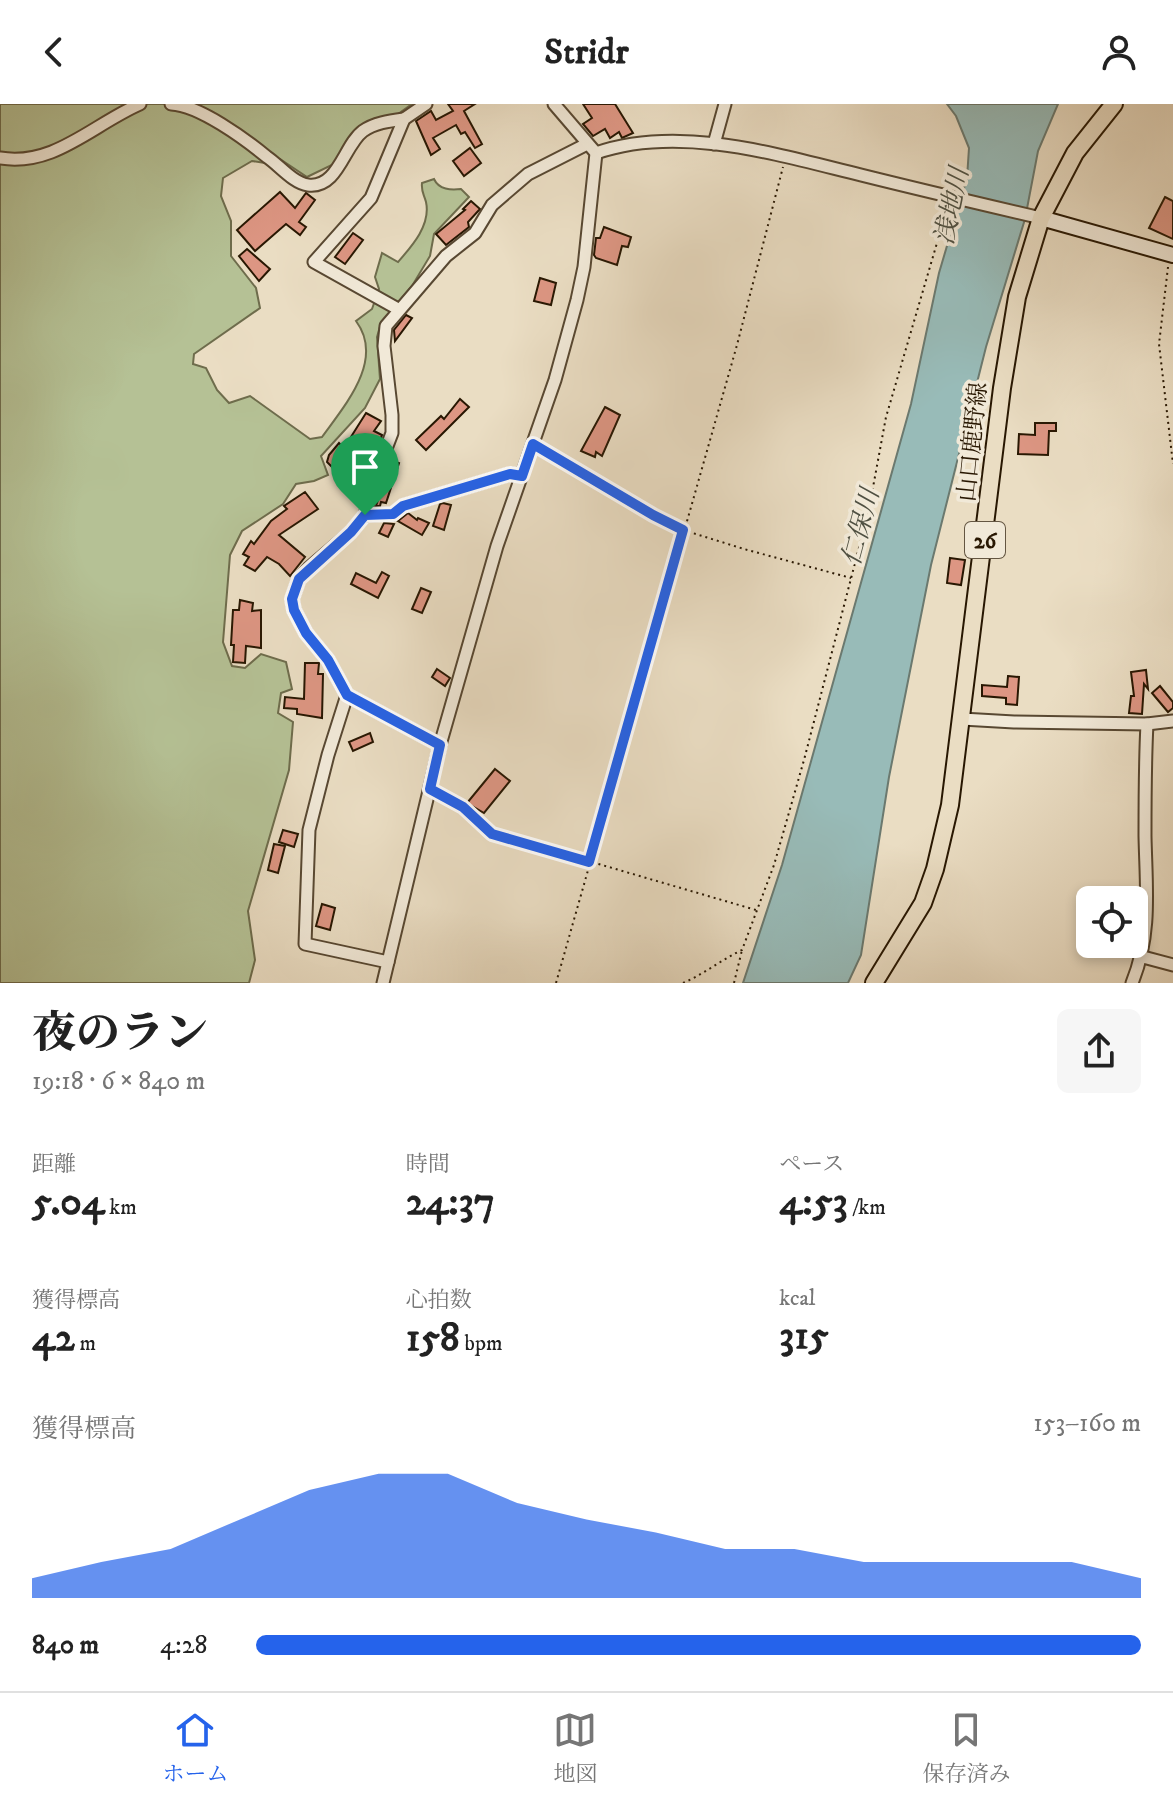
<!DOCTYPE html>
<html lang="ja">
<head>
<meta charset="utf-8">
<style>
  :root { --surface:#fff; --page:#f6f6f6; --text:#222; --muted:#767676; --line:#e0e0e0; --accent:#2563eb }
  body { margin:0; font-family:"IM FELL DW Pica","Noto Serif JP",serif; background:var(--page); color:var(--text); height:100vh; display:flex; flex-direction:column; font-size:30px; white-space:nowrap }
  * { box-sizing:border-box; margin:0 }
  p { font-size:26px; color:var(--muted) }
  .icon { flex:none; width:44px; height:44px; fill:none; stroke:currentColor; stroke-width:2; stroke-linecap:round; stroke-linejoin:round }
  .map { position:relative; height:879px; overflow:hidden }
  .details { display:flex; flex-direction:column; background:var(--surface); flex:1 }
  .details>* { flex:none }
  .fabs { position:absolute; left:1076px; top:782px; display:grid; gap:16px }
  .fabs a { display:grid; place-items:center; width:72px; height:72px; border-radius:12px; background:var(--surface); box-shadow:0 4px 12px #0003; font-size:40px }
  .pin { position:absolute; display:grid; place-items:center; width:68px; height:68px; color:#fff; margin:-82px -34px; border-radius:50% 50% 50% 0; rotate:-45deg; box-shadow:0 0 8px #0007 }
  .pin .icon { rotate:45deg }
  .round { display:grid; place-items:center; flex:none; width:84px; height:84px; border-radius:12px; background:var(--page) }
  .summary { display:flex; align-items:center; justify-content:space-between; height:136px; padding:0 32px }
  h1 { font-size:44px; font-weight:800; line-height:60px }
  .figures { display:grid; grid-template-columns:repeat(3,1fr); gap:12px; height:136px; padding:8px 32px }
  .figures div { display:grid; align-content:center }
  .figures b { font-size:40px; font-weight:800 }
  .figures small { font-size:22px; font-weight:400 }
  .figures p { font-size:22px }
  .chart { height:224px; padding:16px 32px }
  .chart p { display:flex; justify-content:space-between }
  .chart svg { width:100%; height:144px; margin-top:8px; fill:var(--accent); opacity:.7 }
  ul { padding:0 32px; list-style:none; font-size:26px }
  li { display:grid; grid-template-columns:128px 96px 1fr; align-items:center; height:60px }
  li i { height:20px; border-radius:10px; background:var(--accent) }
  header { display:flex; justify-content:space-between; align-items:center; height:104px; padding:0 32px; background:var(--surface); font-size:36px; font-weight:800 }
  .tabs { display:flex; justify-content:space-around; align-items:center; height:112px; border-top:2px solid var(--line); background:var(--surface); font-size:22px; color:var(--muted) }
  .tabs a { display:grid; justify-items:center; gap:4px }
  .tabs .active { color:var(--accent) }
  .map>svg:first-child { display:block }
  .green { fill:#b5c195; stroke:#6e6c4c; stroke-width:2 }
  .water { fill:#98bbb8; stroke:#6b796f; stroke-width:2 }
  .building { fill:#dd9683; stroke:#281702; stroke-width:2 }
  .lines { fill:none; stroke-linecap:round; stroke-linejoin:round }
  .lane-casing { stroke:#584832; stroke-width:9 }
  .street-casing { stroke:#584832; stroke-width:15 }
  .secondary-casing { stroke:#281702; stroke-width:18 }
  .primary-casing { stroke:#281702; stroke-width:20 }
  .path { stroke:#281702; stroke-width:2; stroke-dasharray:2 4; stroke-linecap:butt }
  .lane { stroke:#f1e9d8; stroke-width:5 }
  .street { stroke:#f1e9d8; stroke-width:11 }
  .secondary { stroke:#f1e9d8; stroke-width:14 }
  .primary { stroke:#eaddc3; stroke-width:16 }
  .route-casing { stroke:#fff; stroke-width:16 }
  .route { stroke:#2563eb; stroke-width:10 }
  .labels { text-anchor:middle; stroke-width:7; stroke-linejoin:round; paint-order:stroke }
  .shield { fill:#f1e9d8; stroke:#645642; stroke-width:2 }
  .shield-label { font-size:22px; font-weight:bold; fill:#281702 }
  .street-label { font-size:24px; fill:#281702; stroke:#f1e9d8 }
  .water-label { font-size:26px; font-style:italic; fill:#4f5042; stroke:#f1e9d8 }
</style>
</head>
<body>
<header><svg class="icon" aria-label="back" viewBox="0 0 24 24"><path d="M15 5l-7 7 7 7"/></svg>Stridr<svg class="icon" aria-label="person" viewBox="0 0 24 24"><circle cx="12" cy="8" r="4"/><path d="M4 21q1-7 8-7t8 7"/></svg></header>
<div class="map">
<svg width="1173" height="879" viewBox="0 0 1173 879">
  <rect width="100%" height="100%" fill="#eaddc3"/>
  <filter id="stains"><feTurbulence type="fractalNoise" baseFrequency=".0025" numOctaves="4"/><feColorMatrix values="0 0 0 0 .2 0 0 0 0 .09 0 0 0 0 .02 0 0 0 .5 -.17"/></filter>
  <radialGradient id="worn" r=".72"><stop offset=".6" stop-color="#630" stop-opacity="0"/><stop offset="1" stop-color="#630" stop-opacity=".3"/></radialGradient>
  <path class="green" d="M0 0H412L398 10 377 15 336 59 307 73 280 55 265 59 252 57 223 74 221 92 231 117V152L256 184 260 204 194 250 193 260 206 264 217 286 229 299 250 292 310 335 322 333C345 301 385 256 356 217L372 205 379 185 375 173 382 149 398 158C412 142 431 121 426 98 424 90 421 88 422 79L434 75C439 86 451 86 461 85L469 93 434 130 430 152 412 182 381 219 377 233 380 275 365 304 321 352 328 371 314 377 296 380 283 400 242 427 230 451 223 538 232 562 245 564 261 550 286 558 292 585 281 589 278 609 293 618 289 666 248 807 255 856 249 879H0Z"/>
  <path class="water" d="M947 0H1058L1038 47 1025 115 986 243 931 461 889 673 861 851 848 879H743L782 761 911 300 939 169 967 74 969 44 956 12Z"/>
  <g class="building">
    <path d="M448 0H475L464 7 482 40 475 44 465 28 461 30 456 21 433 34 440 45 431 51 416 17 431 7 436 16 453 7Z"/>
    <path d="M583 0H615L633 29 622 34 619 28 610 34 605 25 593 32 583 20 592 14Z"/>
    <path d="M470 44 481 59 464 72 453 57Z"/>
    <path d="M280 88 295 104 306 89 315 96 299 118 306 123 300 131 286 120 255 147 237 126Z"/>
    <path d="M1165 93 1173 97V135L1149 124Z"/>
    <path d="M471 97 480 105 468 118 469 123 446 141 436 130 465 106 463 105Z"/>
    <path d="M604 123 631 133 628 143 622 142 617 161 596 154 594 151 596 134H600Z"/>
    <path d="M353 129 363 136 345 160 335 153Z"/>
    <path d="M247 145 270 165 259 177 239 152Z"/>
    <path d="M540 174 556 179 551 201 534 197Z"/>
    <path d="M406 211 412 214 395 237 394 226Z"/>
    <path d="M460 295 469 303 426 346 416 336 441 312 444 315Z"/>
    <path d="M605 303 620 311 602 352 596 348 595 353 581 347Z"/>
    <path d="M366 309 381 317 374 327 382 331 366 375 358 380 352 376 349 380 338 374 340 371 327 358 329 351 339 339 344 344Z"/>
    <path d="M1035 319H1056V327H1049L1048 351 1018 350 1019 330 1035 331Z"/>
    <path d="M391 356 399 359 386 399 381 398 380 402H376Z"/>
    <path d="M305 388 318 405 279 431 305 453 290 472 279 460 267 453 255 467 244 461 249 453 243 450 251 437 254 440 271 417 287 405 284 402Z"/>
    <path d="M443 399 451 401 444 426 433 422 440 400Z"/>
    <path d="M408 409 417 416 418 414 429 419 422 431 398 417Z"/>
    <path d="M384 419 394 420 388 433 379 429Z"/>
    <path d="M950 454 965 456 961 481 947 479Z"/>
    <path d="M382 468 389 472 378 494 351 480 356 469 376 479Z"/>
    <path d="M421 484 431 488 422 509 412 505Z"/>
    <path d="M240 496 253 499 252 507 261 506V544L246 542 245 559 233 558 234 541H231L233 506H239Z"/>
    <path d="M305 559H319L318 570H323L322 614 297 610V605L284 604 285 593 304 595Z"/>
    <path d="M437 565 450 574 445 582 432 573Z"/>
    <path d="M1146 566 1148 585 1144 580 1142 610 1129 609 1131 592H1134L1131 568Z"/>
    <path d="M1008 572 1019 573 1017 601 1006 600V594L982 592V581L1007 583Z"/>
    <path d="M1160 582 1173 598V604L1168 608 1152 589Z"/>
    <path d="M370 629 373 638 353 647 349 638Z"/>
    <path d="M495 665 510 677 484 709 467 699Z"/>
    <path d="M283 726 298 730 294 743 279 738Z"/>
    <path d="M274 740 285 742 278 769 268 766Z"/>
    <path d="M322 800 335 804 330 826 316 822Z"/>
  </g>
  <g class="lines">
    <defs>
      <path id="lane" d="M431 685 463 703 484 725"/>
      <g id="street">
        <path d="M171 0C199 1 245 35 267 53 279 61 293 79 308 81 338 85 344 41 363 27 374 19 389 17 404 15"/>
        <path d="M714 40 725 0"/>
        <path d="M596 49C679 20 779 51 861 71 921 86 981 100 1041 114"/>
        <path d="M0 54C54 63 92 21 140 0"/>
        <path d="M398 205 314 158 371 94 404 15 426 0"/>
        <path d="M365 411 393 410 403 402 510 370 522 372"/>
        <path d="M347 591 328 651 309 726 305 840 388 858"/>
        <path d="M962 615 1014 618 1147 620 1173 617"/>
        <path d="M440 641 347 591 328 556 306 529 294 506 292 495 299 475 309 464 351 428 365 411 377 368 392 329V311L384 242 386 222 446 152 475 129 492 101 528 70 587 40"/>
        <path d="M1143 853 1173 861"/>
        <path d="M383 879 440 641 497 442 555 276 577 196 584 163 596 49 554 0"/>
        <path d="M1132 879C1152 830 1146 783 1145 732 1145 694 1145 657 1147 620"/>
      </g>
      <path id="secondary" d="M1041 114 1173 151"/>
      <path id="primary" d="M874 879 923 799 935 765 950 701 1002 284 1017 193 1041 114 1075 49 1114 0"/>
    </defs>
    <use href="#lane" class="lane-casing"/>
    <use href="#street" class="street-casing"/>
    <use href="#secondary" class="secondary-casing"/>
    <use href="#primary" class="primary-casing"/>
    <g class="path">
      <path d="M1168 163 1159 240 1173 360"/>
      <path d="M542 345 683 426 744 445 851 474"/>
      <path d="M489 728 756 806"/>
      <path d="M556 879 737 241 783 63"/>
      <path d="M683 879C704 870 721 856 742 846L774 761 804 656 869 405 886 313 939 132"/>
      <path d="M734 879 742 846"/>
    </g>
    <use href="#lane" class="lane"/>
    <use href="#street" class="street"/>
    <use href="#secondary" class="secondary"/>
    <use href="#primary" class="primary"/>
  </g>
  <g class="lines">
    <defs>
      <path id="route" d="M533 340 653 411 683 426 589 758 492 730 463 703 430 685 440 641 347 591 328 556 306 529 294 506 292 495 299 475 351 428 365 411 393 410 403 402 510 370 522 372Z"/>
    </defs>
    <use href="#route" class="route-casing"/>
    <use href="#route" class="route"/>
  </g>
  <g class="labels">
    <rect class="shield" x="965" y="418" width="40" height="36" rx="6"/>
    <g class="shield-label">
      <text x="985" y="444">26</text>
    </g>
    <g class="street-label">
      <text transform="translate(972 338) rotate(-84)" y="8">山口鹿野線</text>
    </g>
    <g class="water-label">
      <text transform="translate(951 102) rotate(-78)" y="9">浅地川</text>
      <text transform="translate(860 423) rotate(-75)" y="9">仁保川</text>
    </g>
  </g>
  <rect width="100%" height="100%" filter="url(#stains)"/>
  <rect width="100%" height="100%" fill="url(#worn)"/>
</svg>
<div class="fabs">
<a><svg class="icon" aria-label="locate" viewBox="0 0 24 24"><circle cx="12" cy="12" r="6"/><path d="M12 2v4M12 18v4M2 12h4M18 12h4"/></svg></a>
</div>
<div class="pin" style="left:365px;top:411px;background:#1e9e55"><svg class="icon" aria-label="arrive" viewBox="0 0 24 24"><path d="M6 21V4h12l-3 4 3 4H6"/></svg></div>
</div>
<section class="details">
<div class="summary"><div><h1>夜のラン</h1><p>19:18 · 6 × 840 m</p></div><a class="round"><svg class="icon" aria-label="share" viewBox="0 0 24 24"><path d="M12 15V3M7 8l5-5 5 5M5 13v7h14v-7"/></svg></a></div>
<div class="figures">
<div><p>距離</p><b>5.04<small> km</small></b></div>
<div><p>時間</p><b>24:37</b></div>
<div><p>ペース</p><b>4:53<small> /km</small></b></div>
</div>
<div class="figures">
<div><p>獲得標高</p><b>42<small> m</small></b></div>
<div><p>心拍数</p><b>158<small> bpm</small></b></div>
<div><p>kcal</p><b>315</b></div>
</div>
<div class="chart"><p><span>獲得標高</span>153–160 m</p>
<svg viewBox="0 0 160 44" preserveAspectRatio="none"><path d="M0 44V38L10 33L20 29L30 20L40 11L50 6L60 6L70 15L80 20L90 24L100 29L110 29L120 33L130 33L140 33L150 33L160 38V44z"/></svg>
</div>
<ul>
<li><b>840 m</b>4:28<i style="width:100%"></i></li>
</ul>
</section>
<nav class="tabs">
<a class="active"><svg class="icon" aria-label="home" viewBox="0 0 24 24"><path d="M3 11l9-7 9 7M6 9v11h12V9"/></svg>ホーム</a>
<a><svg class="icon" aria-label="map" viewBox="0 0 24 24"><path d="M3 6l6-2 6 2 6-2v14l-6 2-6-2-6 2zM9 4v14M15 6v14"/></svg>地図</a>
<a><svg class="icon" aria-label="saved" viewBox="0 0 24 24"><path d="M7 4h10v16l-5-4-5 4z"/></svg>保存済み</a>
</nav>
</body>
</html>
